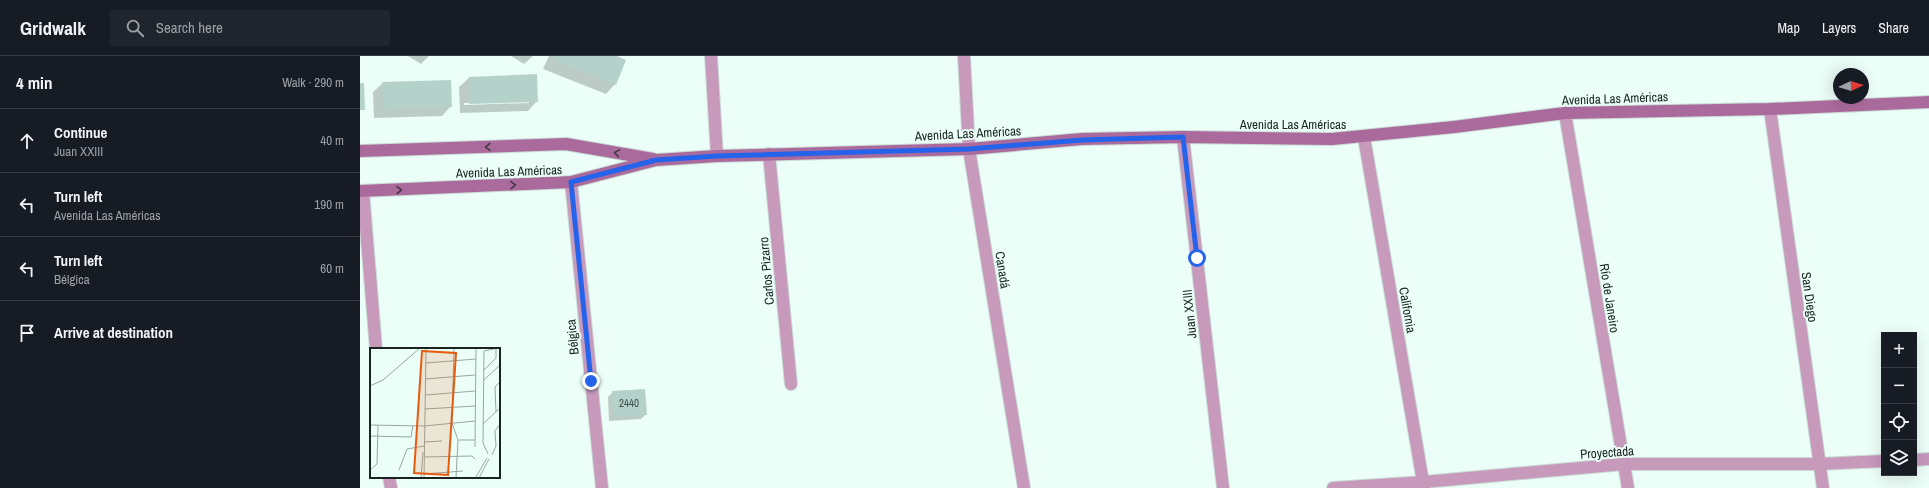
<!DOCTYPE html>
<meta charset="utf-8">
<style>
:root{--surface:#171b24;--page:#20242c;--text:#f1f3f6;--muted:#9ea1a6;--line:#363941}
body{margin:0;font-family:"Archivo Narrow",sans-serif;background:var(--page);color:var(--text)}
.controls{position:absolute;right:12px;bottom:12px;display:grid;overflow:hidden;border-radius:0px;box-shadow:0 4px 16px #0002}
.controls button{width:36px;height:36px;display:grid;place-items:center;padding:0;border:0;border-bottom:1px solid var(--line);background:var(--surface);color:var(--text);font:20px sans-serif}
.compass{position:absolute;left:1473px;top:12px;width:36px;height:36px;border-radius:50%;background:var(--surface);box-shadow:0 4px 16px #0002;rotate:86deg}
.stop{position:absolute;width:12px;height:12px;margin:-9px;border:3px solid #2563eb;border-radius:50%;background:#fff}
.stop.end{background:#2563eb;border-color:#fff;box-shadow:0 1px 4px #0008}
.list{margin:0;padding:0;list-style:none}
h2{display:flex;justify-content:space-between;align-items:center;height:52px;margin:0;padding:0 16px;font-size:17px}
h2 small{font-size:13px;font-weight:400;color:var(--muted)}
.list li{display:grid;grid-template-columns:26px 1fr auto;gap:12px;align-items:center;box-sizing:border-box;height:64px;padding:0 16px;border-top:1px solid var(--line)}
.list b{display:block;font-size:15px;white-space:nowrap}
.list p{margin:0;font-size:13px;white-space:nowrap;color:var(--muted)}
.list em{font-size:13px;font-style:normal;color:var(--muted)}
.icon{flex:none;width:22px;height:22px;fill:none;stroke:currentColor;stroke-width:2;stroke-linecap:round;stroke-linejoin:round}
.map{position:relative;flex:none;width:1569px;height:432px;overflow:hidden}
header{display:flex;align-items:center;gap:24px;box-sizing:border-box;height:56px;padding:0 20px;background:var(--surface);border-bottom:1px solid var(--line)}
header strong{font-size:19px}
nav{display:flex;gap:22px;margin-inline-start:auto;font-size:14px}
.search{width:280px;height:36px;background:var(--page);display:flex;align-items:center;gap:10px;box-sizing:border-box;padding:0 14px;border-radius:0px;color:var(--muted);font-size:15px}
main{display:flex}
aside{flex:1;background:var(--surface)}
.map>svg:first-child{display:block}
.shadow{fill:#0003;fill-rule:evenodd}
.building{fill:#b4d2c9}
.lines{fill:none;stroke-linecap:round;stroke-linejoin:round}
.street-casing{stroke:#cadbd6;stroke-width:14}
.secondary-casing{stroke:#cadbd6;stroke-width:14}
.street{stroke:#c799bb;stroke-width:12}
.secondary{stroke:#ab6a9c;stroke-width:12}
.oneway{stroke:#453946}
.route{stroke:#2563eb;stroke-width:5}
.labels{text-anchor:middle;stroke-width:4;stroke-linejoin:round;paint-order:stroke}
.number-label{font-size:11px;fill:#40504b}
.street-label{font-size:13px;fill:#192421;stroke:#ecfef8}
.inset-road{fill:none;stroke:#98a7a2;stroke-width:1}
.view{fill:#e8590c;fill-opacity:0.15;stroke:#e8590c;stroke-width:2}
.inset-edge{fill:none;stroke:#192421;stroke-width:2}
</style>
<header>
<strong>Gridwalk</strong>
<div class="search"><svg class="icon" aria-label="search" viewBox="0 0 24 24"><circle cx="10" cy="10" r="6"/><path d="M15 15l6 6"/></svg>Search here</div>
<nav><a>Map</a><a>Layers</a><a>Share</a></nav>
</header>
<main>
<aside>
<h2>4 min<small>Walk · 290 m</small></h2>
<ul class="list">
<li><svg class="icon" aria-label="ahead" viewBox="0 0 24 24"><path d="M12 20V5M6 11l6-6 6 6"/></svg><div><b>Continue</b><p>Juan XXIII</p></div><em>40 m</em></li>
<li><svg class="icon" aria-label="left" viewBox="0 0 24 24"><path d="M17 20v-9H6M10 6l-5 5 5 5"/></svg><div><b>Turn left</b><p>Avenida Las Américas</p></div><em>190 m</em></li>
<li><svg class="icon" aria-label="left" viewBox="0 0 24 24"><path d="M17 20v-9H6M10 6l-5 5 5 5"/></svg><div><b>Turn left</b><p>Bélgica</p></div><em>60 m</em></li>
<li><svg class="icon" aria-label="arrive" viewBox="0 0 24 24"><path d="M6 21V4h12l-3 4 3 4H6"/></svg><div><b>Arrive at destination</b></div></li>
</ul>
</aside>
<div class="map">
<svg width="1569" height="432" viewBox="0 0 1569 432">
<rect width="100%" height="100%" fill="#ecfef8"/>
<g class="shadow">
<path d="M48,0H69L61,8Z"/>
<path d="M151,0H173L164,8Z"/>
<path d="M189,0H254L255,28L246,38L183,13Z"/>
<path d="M176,19L177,45L168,55L100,57L99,31L109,22ZM169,45V47L104,49V47Z"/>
<path d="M23,27L91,50L82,60L14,62L13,36Z"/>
<path d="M253,336L286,358L281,363L249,365L248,341Z"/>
</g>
<g class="building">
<path d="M194,0H257L266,4L256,29L192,3Z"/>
<path d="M177,18L178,46L109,48V21Z"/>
<path d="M91,24L92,51L24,53L22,26Z"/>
<path d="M0,27H4L5,54H0Z"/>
<path d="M285,333L287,359L254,361L252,335Z"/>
</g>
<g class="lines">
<defs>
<g id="street">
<path d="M351,0L357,100"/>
<path d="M604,0L609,93L664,432"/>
<path d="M1410,53L1463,432"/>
<path d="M1205,57L1268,432"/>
<path d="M823,81L863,432"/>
<path d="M1004,81L1064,432"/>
<path d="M409,98L431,328"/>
<path d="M211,126L242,432"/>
<path d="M3,135L16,293"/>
<path d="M1554,404L1569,403"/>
<path d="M29,421L31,432"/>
<path d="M973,432L1064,426L1264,408H1459L1524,405"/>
</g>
<g id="secondary">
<path d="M0,95L206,88L293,103"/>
<path d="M0,135L211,126L296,104L357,100L609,93L722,83L823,81L972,83L1094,71L1205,57L1410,53L1569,46"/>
</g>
</defs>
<use href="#street" class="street-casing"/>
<use href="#secondary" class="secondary-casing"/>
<use href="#street" class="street"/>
<use href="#secondary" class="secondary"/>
</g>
<defs><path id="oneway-chevron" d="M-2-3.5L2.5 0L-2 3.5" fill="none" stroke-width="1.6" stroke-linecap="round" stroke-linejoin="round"/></defs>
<g class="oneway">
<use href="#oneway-chevron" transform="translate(128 91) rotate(178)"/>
<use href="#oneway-chevron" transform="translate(257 97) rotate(-170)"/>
<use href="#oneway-chevron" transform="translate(153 129) rotate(-2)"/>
<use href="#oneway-chevron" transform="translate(39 134) rotate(-2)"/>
</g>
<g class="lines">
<path class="route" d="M231,325L211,126L296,104L357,100L609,93L722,84L823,81L837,202"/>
</g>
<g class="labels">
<g class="number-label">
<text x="269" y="351">2440</text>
</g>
<g class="street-label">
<text transform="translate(1255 42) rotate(-2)" y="5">Avenida Las Américas</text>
<text x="933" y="73">Avenida Las Américas</text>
<text transform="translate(608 77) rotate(-3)" y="5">Avenida Las Américas</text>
<text transform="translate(149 115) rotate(-2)" y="5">Avenida Las Américas</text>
<text transform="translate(643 214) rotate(81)" y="5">Canadá</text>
<text transform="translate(406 215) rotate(-95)" y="5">Carlos Pizarro</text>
<text transform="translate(1450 241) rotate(82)" y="5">San Diego</text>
<text transform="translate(1250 242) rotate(81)" y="5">Río de Janeiro</text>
<text transform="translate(1048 254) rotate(80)" y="5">California</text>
<text transform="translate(829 258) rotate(-96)" y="5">Juan XXIII</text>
<text transform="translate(212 281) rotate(-96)" y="5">Bélgica</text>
<text transform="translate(1247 396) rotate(-4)" y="5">Proyectada</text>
</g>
</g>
<g transform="translate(10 292)">
<rect width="130" height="130" fill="#ecfef8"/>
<path class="inset-road" d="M84,0L82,75L88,92L86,130M56,15L106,11M114,22L126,10V1M55,31L105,27M114,32L130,17M0,38L13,32L50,0M56,47L105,43M55,61L105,58M126,64L125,39L130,34M113,76L130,60M0,77L54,78L105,73M0,88L41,89L43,78M89,92H105M54,94L72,93M105,99L106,0M118,106L113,95L114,3L128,0M122,107L126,98L125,83L130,76M55,109L102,108L105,111M0,122L7,116L8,77M29,122L37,101L54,98M54,126L93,123M106,129L117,110M51,130L53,104M54,130L56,0M109,130L119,111"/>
<path class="view" d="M52,3L86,5L78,127L44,125Z"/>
<rect width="130" height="130" class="inset-edge"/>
</g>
</svg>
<div class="controls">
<button>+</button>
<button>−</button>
<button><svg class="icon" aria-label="locate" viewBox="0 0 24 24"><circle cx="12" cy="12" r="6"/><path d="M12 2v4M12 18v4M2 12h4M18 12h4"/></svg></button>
<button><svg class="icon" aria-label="layers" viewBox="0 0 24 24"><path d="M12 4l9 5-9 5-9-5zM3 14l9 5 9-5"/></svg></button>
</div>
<svg class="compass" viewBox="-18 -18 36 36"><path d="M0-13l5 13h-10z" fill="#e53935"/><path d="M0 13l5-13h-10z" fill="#9ea1a6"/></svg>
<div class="stop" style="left:837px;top:202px"></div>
<div class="stop end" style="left:231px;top:325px"></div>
</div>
</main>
